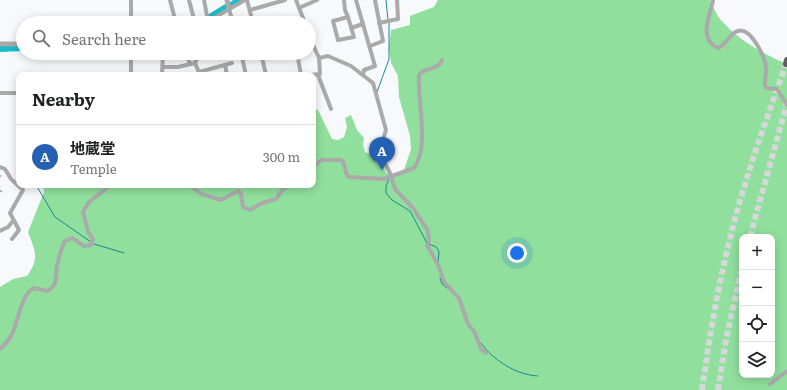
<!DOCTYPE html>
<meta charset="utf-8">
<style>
:root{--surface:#fff;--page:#f6f6f6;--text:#202124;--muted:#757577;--line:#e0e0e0;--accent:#2461b3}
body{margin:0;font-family:Literata,"Noto Sans JP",serif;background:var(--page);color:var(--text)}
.controls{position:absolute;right:12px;bottom:12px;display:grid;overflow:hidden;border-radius:8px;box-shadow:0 2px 10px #0003}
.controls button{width:36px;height:36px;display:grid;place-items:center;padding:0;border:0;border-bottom:1px solid var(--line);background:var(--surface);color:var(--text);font:20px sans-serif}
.you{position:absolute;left:517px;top:253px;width:14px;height:14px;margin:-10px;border:3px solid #fff;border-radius:50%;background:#1a73e8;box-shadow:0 0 0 6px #1a73e833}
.badge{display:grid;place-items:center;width:26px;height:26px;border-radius:50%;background:var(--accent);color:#fff;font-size:13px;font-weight:700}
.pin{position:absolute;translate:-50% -33px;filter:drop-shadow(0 1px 2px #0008)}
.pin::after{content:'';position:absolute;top:21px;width:14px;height:12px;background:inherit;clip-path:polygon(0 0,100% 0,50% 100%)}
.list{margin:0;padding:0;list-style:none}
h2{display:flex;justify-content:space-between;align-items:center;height:52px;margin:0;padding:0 16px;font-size:17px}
h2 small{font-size:13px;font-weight:400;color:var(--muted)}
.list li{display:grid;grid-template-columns:26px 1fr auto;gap:12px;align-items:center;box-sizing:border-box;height:64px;padding:0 16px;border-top:1px solid var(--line)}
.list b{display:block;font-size:15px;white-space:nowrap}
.list p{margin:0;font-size:13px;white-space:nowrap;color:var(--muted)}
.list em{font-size:13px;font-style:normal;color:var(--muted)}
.icon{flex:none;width:22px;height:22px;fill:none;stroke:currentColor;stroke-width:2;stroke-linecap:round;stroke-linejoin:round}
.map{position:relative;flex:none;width:787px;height:390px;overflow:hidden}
.search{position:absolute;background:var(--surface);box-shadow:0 2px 10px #0003;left:16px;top:16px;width:300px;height:44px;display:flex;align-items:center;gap:10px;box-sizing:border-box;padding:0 14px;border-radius:22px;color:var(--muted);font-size:15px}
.panel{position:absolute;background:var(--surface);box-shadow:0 2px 10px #0003;left:16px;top:72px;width:300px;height:116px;border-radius:8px}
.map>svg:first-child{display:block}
.forest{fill:#90df9c;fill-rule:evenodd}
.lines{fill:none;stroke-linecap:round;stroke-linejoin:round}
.stream{stroke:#168a92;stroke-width:1}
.river{stroke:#18bdc8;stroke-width:6}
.trunk-tunnel{stroke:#d5d7d9;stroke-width:6;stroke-dasharray:6 3;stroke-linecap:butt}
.minor{stroke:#abaaaa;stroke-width:4}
.tertiary{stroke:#abaaaa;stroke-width:5}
.trunk{stroke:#605e5e;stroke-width:6}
</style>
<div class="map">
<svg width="787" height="390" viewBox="0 0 787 390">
<rect width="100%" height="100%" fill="#f7f9fc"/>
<path class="forest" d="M438,0H710C713,6 716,14 720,19C738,40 763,54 787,64V390H0V287L13,279L27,276C40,258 35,251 28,232L44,192L43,185H313V108L318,110L332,139L338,140L344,137L347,127L345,118L351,115L357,130L364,138L363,144L365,152L369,154L378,153L386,173L394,174L404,170L411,149L410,136L399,97L398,76L391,63L389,48L391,30L410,25V16L434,7ZM742,237H772V375H742Z"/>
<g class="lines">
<g class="stream">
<path d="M386,0L388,20"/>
<path d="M377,92L389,59V23"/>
<path d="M382,161L388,172"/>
<path d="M0,176H1"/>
<path d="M389,179L386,186V193L392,200L410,211L427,243"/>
<path d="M36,185L55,217L91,242"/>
<path d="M0,190L2,192"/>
<path d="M94,244L124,253"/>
<path d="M429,244L436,247L439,251L438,263"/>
<path d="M440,278L442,284L450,290"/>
<path d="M481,343C493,360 516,375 538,376"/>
</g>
<g class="river">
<path d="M231,5L239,0"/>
<path d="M200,23L226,7"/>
<path d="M0,49L23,48"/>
</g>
<g class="trunk-tunnel">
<path d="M750,237L787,103"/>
<path d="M702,390C711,324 723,258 742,194C755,150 771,107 786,64"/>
<path d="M718,390L726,340L742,268"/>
</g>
<g class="minor">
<path d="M131,0V23"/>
<path d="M170,0L176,23"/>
<path d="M189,0L195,23"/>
<path d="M204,0L208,21"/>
<path d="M247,0L253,23"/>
<path d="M296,0L305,23"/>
<path d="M344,0L345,10L348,17"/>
<path d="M356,0L375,66L364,70L363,75"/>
<path d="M713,0C711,14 697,39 718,48L720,47C727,43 730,33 738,31C751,27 765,57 766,68C767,74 764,80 765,86L766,88L777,89L787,105"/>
<path d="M299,8L317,0"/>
<path d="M229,9L233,23"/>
<path d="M250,10L285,0"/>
<path d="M348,17L354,37L338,40L333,21Z"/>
<path d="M205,23L245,0"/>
<path d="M254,23L273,18L274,23"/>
<path d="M379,23L398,19L397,0"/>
<path d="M351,28L363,24"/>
<path d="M309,36L319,58L320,74L310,75"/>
<path d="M370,46L383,41L375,0"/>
<path d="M131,53V75"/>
<path d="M186,53L190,64"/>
<path d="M241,53L246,75"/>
<path d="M261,53L266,75"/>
<path d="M297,53L301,75"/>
<path d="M319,58L328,56L351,66L373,83L386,130L381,146L385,163L390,173L395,189L413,208L428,231L429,242"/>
<path d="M195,63L200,53"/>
<path d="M225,65L227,75"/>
<path d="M163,67H178L195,63L200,75"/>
<path d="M199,72L232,63"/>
<path d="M162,75L163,53"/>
<path d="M318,75L331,109"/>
<path d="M0,93H19"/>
<path d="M313,166L322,160H341C347,164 343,172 349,177L384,179L414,168C430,146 417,101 419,75C424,67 438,71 442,60"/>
<path d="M0,167L5,169L11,179L23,190L10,213L19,230L12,239"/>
<path d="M190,185L201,194L221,200L238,191L241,194L243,207L250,210L262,203L276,199L283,189L292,185"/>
<path d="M299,185H300"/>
<path d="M0,231L8,227L13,221"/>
<path d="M427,245L438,265L444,282L459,298L468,324L475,333L481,349L486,353"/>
<path d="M0,349C5,345 9,340 12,334C18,322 21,294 34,288L47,291C59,285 55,276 57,266C59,257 61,248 65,241L72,238L84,246L91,245L93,239L88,232L83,212L89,202L111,185"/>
<path d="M770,384L787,371"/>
</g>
<g class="tertiary">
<path d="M227,0L229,9"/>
<path d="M0,44H23"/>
</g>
<path class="trunk" d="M786,64L787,60"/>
</g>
</svg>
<div class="controls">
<button>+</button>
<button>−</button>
<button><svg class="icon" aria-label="locate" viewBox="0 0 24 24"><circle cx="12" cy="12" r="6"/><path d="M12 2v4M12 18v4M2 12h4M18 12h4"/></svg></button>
<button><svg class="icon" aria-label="layers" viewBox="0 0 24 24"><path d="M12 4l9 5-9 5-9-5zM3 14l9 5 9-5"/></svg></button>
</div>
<div class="you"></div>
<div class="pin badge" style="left:382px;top:170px">A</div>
<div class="search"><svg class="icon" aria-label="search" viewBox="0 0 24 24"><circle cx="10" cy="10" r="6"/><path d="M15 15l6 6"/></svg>Search here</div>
<section class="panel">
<h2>Nearby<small></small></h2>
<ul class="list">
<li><span class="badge">A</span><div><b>地蔵堂</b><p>Temple</p></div><em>300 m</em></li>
</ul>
</section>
</div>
